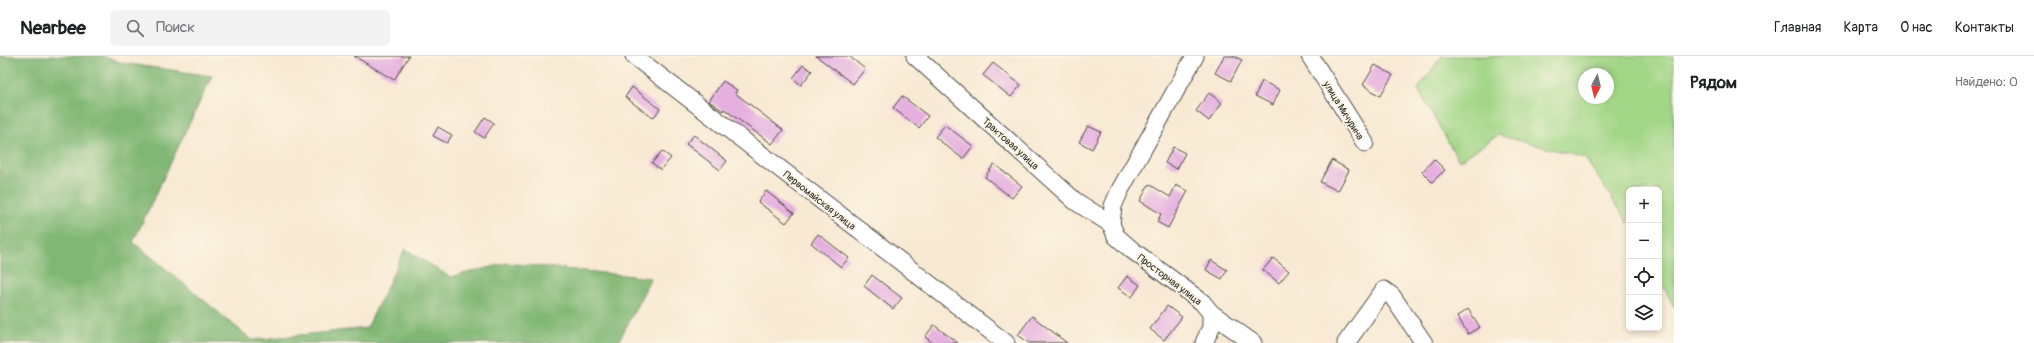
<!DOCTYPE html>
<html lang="ru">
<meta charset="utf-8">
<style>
:root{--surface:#fff;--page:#f2f2f2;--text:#202124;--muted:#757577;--line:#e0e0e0}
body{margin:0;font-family:Pangolin,sans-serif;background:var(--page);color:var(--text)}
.controls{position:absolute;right:12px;bottom:12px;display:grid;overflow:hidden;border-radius:6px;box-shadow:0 2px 6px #0003}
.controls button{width:36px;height:36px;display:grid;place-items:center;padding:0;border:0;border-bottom:1px solid var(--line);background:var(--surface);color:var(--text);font:20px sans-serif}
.compass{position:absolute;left:1578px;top:12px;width:36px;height:36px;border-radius:50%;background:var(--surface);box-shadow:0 2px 6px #0003;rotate:187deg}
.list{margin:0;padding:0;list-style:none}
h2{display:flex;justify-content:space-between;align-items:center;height:52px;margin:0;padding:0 16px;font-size:17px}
h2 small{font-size:13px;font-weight:400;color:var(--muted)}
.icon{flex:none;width:22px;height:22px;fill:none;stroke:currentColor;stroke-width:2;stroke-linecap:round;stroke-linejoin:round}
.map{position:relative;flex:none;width:1674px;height:287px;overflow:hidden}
header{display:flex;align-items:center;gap:24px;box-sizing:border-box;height:56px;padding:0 20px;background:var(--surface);border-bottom:1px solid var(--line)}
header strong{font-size:19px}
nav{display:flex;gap:22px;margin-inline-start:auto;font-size:14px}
.search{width:280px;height:36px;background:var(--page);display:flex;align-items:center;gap:10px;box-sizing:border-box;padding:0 14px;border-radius:6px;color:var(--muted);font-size:15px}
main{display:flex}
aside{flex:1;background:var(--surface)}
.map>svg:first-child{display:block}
.green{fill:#a2d687;stroke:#668059;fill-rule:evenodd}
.forest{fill:#81b774;stroke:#567150}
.building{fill:#e5afe0}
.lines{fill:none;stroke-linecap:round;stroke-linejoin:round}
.minor-casing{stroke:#4a4844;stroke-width:19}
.minor{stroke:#fff;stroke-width:17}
.labels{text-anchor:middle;stroke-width:3.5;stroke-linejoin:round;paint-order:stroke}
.street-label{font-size:10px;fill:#2b2b2b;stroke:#fcf5e5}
</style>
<header>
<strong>Nearbee</strong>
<div class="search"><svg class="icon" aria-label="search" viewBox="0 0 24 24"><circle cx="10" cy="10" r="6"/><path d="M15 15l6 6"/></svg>Поиск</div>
<nav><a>Главная</a><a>Карта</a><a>О нас</a><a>Контакты</a></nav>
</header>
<main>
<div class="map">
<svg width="1674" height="287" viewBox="0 0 1674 287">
<rect width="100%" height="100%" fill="#fcf5e5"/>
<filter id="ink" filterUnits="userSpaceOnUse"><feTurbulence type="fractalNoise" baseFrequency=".025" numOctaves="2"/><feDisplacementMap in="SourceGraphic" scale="8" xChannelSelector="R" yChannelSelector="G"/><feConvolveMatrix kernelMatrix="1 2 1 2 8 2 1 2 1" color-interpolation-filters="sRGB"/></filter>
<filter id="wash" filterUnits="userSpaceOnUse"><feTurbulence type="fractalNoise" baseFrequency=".012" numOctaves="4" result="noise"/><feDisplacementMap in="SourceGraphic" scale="16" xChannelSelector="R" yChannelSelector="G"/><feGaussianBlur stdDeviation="0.9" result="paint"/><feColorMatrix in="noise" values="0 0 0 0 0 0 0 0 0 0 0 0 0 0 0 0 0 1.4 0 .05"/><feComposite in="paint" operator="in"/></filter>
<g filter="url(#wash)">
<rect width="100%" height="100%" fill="#f8e9d3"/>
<path class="green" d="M1442,0H1674V251L1659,222V134H1629V168L1585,102L1498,79L1459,105L1418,33ZM1584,18H1608V42H1584Z"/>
<path class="forest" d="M0,0H102L123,7L212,20L133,186L252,284L367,272L405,193L450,221L507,207L651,222L618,287H0Z"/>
<g id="blocks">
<g class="building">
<path d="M354,0H409L394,24Z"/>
<path d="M816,0H849L865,13L853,28Z"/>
<path d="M1224,0H1233L1242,4L1231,25L1215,17Z"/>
<path d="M993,7L1021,29L1011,41L983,19Z"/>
<path d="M803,9L812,15L801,29L793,22Z"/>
<path d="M1375,9L1393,19L1380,40L1363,29Z"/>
<path d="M723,25L737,34L735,37L783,74L772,88L724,53L723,55L709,45Z"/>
<path d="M1262,25L1280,34L1273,49L1255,40Z"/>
<path d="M632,31L660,53L653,62L625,41Z"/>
<path d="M1209,37L1222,47L1209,65L1196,55Z"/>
<path d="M902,40L928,60L919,72L893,52Z"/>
<path d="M485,61L494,67L484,82L475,76Z"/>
<path d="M945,69L973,90L963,103L935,81Z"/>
<path d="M1088,70L1101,76L1092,93L1079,86Z"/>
<path d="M438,71L452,79L447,87L433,80Z"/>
<path d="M694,79L727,105L720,114L686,88Z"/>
<path d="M1173,91L1185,97L1177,113L1165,107Z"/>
<path d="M662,95L671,102L661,114L652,107Z"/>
<path d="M1434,103L1445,114L1432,126L1422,116Z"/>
<path d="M1332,104L1349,114L1338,135L1320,126Z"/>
<path d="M994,108L1022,130L1012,142L985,121Z"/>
<path d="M1149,128L1170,141L1176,129L1188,135L1168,172L1157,166L1161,158L1140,145Z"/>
<path d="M766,135L794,157L786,167L758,146Z"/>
<path d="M818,178L849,202L841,211L811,187Z"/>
<path d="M1273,202L1289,215L1279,227L1263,214Z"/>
<path d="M1211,204L1227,214L1222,223L1206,214Z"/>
<path d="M872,219L902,242L893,253L864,230Z"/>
<path d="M1127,220L1140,229L1132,241L1118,232Z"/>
<path d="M1167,250L1182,261L1164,284L1150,273Z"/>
<path d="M1468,253L1480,271L1468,278L1457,260Z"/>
<path d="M1032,260L1067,287H1029L1018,279Z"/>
<path d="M934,269L958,287H933L925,281Z"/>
</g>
</g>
</g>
<g filter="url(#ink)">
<use href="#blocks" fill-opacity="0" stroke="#4a4844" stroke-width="1"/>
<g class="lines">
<defs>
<g id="minor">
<path d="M634,0L1006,287"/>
<path d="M915,0L1075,145L1111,168"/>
<path d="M1310,0L1365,87"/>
<path d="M1111,168L1113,150L1120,134L1195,0"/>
<path d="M1111,168L1116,180L1132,194L1202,246L1211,257L1253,287"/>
<path d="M1204,287L1211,271V257"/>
<path d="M1346,287L1384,234L1392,240L1424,287"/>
</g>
</defs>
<use href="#minor" class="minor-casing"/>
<use href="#minor" class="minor"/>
</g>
</g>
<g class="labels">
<g class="street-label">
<text transform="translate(1344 54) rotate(58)" y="4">улица Мичурина</text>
<text transform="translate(1011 87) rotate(42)" y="4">Трактовая улица</text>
<text transform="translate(820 144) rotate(38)" y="4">Первомайская улица</text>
<text transform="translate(1170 223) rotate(37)" y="4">Просторная улица</text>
</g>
</g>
</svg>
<div class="controls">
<button>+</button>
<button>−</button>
<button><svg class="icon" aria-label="locate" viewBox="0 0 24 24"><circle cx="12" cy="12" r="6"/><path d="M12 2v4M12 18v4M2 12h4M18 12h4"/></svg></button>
<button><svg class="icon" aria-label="layers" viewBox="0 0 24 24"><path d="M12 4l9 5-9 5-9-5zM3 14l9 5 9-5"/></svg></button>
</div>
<svg class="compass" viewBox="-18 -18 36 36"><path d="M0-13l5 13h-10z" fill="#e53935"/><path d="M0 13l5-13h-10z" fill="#757577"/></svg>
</div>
<aside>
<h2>Рядом<small>Найдено: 0</small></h2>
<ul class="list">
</ul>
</aside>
</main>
